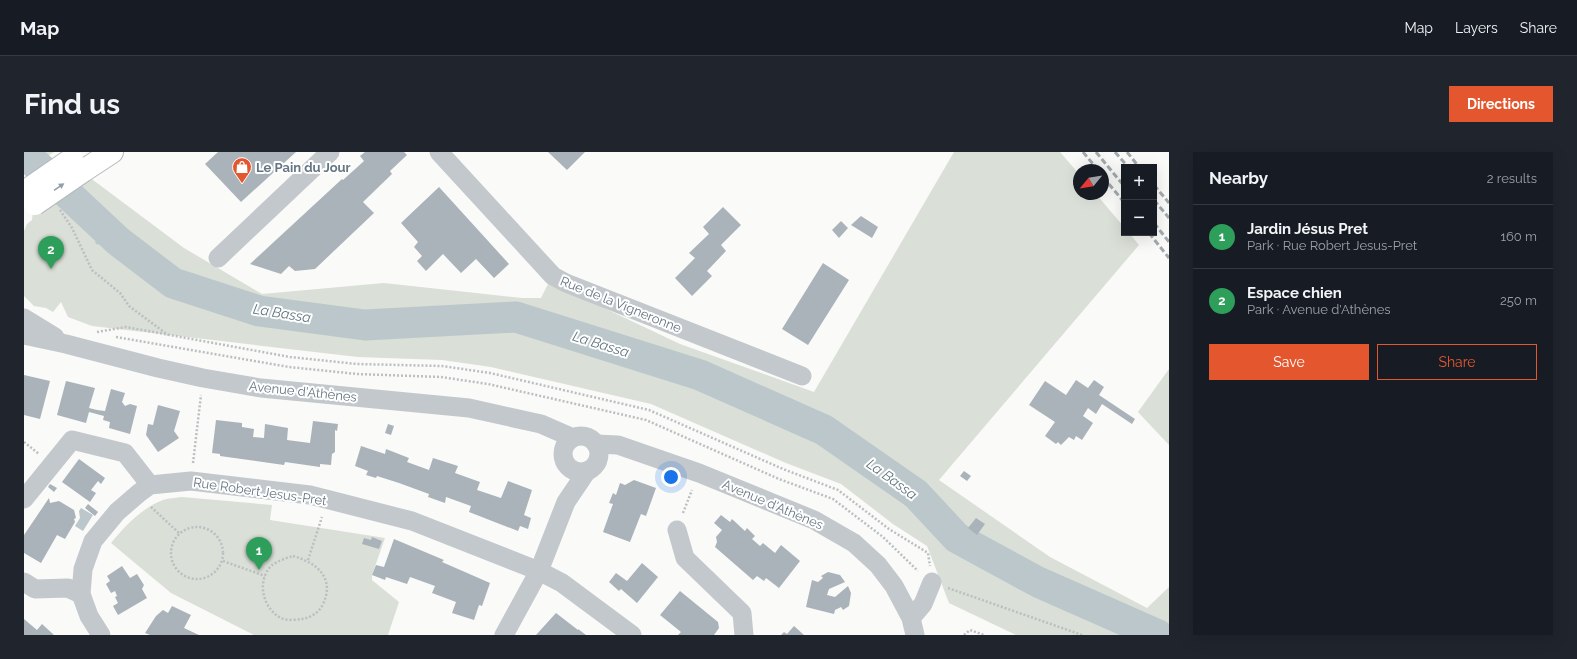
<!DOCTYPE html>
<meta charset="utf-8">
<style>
:root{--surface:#171b24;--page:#20242c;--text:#f1f3f6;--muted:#9ea1a6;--line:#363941;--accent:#e4572e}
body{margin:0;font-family:Raleway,sans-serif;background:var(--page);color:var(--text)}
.controls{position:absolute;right:12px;top:12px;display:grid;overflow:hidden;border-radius:0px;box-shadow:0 4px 16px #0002}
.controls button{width:36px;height:36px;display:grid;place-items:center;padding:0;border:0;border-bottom:1px solid var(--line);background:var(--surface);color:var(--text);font:20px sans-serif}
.compass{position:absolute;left:1049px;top:12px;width:36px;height:36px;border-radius:50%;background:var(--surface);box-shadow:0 4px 16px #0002;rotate:240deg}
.you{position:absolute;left:647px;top:325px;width:14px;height:14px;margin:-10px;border:3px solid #fff;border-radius:50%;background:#1a73e8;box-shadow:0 0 0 6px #1a73e833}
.badge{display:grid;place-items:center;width:26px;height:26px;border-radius:50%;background:var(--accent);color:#fff;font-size:13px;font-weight:700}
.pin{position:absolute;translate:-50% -33px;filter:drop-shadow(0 1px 2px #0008)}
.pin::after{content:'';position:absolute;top:21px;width:14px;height:12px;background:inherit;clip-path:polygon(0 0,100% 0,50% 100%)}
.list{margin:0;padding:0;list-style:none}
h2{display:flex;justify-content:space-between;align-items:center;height:52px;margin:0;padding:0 16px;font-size:17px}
h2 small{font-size:13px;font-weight:400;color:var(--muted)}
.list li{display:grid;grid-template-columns:26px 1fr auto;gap:12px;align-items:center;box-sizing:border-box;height:64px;padding:0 16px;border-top:1px solid var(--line)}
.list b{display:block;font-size:15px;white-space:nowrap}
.list p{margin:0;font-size:13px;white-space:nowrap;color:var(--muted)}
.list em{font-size:13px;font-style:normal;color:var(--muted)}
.actions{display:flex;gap:8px;padding:12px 16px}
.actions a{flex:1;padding:9px 0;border:1px solid var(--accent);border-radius:0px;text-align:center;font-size:14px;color:var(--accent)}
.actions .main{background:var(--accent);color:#fff}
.map{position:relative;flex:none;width:1145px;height:483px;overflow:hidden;border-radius:0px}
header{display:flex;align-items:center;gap:24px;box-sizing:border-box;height:56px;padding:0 20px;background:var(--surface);border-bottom:1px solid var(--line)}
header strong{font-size:19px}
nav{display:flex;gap:22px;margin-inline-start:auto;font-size:14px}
.intro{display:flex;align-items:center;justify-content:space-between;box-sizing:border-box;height:96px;padding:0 24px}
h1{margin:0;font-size:28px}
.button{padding:10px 18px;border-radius:0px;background:var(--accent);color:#fff;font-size:14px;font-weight:700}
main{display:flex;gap:24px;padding:0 24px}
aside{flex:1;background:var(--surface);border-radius:0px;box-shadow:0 4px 16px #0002}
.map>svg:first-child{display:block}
.green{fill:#dadfd7}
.water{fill:#bbc7cb}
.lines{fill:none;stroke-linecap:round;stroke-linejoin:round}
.stream{stroke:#bbc7cb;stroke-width:5}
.river{stroke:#bbc7cb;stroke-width:31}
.building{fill:#aab3b9}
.major-casing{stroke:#b5babe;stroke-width:24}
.path{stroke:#bbbfc2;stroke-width:2.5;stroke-dasharray:2 2;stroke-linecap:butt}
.minor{stroke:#c3c8cc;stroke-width:19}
.major{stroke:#fff;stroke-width:22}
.rail{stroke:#a2aab0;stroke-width:3;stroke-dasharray:6 3;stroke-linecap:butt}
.major-bridge-casing{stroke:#b5babe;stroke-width:24;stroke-linecap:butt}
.major-bridge{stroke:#fff;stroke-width:22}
.oneway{fill:#939fa8}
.labels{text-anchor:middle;stroke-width:4;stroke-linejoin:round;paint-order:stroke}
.poi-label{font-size:13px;font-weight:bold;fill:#657683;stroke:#fff;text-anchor:start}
.street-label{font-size:13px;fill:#657683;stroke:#fff}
.water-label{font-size:14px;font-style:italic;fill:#60757c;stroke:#fff}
</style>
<header>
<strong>Map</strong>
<nav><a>Map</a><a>Layers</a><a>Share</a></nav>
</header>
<div class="intro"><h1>Find us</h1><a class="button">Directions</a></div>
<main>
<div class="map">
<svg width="1145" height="483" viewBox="0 0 1145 483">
<rect width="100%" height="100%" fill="#fafaf8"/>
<g class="green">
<path d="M7,0H30L16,9Z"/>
<path d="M930,0H1036L1055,22V42H1072L1100,75V81H1105L1115,93L915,328L1026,405L1123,456L1145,435V483H992L925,451L903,394L869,372L817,332L762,311L627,252L467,215L418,208L334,205L68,174L44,165L37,150L29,160L22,156L10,154L0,144V79L3,72L8,68L9,59L65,25L160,96L238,142L360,131L498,146H517L525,130L656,192L790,240Z"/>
<path d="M1145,217V293L1114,260Z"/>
<path d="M158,345L248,353L246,368L361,386L348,423V428L375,450L364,483H230L147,441L87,391C100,375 119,355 139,348C145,346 152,346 158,345Z"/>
</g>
<path class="water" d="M57,356L69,363L59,379L51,374L56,366L55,359Z"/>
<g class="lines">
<path class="stream" d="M74,90L79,76"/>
<path class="river" d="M0,1L94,89L149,131L235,159L341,173L492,165L676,223L800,278L892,342L933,386L1014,430L1134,483"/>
</g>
<g class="building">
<path d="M194,0H272L217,50L181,12Z"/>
<path d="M341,0H380L383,3L366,19L368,22L339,50L350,61L291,117L271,119L265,114L257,122L226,112L318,27L319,28L340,9L336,4Z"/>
<path d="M524,0H561L543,18Z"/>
<path d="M415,35L485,112L470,126L452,107L437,121L419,102L402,119L393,109L398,104L390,95L394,90L377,71Z"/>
<path d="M699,55L717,73L697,93L702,99L683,119L688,124L668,144L651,126L671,106L665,101L685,82L679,75Z"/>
<path d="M837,64L854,75L848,86L827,73Z"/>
<path d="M817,69L824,76L815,86L808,78Z"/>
<path d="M799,111L825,128L784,193L758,177Z"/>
<path d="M0,223L26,229L16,267L0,263Z"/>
<path d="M1052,228L1064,236L1070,228L1080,235L1075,243L1111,267L1108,272L1078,252L1072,262L1064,256L1059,264L1069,271L1058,288L1052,284L1050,288L1045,285L1037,293L1034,290L1032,292L1021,284L1031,270L1005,253L1021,229L1042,243Z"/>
<path d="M42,229L71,236L65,256L73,258L81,259L87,237L101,241L98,250L101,254L106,252L113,254L106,282L85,276L86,270L79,268L80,264L65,260L62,271L33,263Z"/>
<path d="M134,253L156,259L150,279L155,286L134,300L122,283L124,272L129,273Z"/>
<path d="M192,268L218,271V275L230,277L229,285L240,286L241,272L264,276L263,288L286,291L289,269L314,272L313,279L311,278V300L308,302L307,313L296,312V315L261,310L260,313L196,304V302L188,301Z"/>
<path d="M364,272L370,274L367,283L361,281Z"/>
<path d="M337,294L361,302L362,297L385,306L383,310L405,318L409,306L434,314L431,321L456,330L453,338L477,346L484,329L508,338L500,363L507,366L504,377L496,374L494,379L445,360L447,354L422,345L421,351L404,345L405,342L375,331L353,324L352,326L342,323L344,319L331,314Z"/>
<path d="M55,307L81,326L77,332L74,329L67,338L72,341L66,350L38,330Z"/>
<path d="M940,319L947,324L943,329L936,324Z"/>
<path d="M610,328L632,336L622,364L617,362L606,390L579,380L589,352L585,351L589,341L592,343L596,331L601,333Z"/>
<path d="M26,332L33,336L30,340L24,335Z"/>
<path d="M25,346L26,351L35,349L50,358L52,366L50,367L51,370L41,387L33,383L17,411L0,401V383Z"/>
<path d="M64,352L74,360L71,364L61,356Z"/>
<path d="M697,363L706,370L708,367L721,379L723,376L731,384L728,387L736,394L739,391L751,401L757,393L776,409L755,436L742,426L740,429L733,424L729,428L691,395L693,390L692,385L698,378L690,371Z"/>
<path d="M952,366L961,372L953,383L944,376Z"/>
<path d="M348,385L358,389L355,397L338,392L340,386L347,388Z"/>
<path d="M370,387L420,408L418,410L466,431L458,454L455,453L450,468L428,461L432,450L408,441L411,434L386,425L383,432L362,425L361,428L348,423L352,413L360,415Z"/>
<path d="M618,411L634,425L613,451L597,437L595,439L585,430L592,421L603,429Z"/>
<path d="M98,414L106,426L113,422L120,433L118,437L123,446L94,463L89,454L94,451L91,445L93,444L91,439L87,441L82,432L86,429L83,424Z"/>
<path d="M804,420L816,423L821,430L805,437L803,443L811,445L824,434L827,441L825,454L819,458L817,455L811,458L810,462L782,455L788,428L794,430L799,426L797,424Z"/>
<path d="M656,439L694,470L695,476L690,483H654L657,480L636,463Z"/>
<path d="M148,454L167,463L160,476L175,483H126L121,481L132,464L139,458L144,461Z"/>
<path d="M532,461L554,478V477L562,483H512Z"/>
<path d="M0,467L13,478L18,472L30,483H0Z"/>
<path d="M770,474L780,483H757L760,480L763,482Z"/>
</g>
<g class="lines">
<defs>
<path id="major" d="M59,19L88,0"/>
</defs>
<use href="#major" class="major-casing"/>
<g class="path">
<path d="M36,58L48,76L68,118L96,141L105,154L144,183"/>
<path d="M73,180L102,175L266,205L333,212L418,214L466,221L625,258L759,317L814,338L865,377L904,401L906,414"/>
<path d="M92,185L265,215L333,222L417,225L464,232L622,268L755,327L809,347L859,385L894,419"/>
<path d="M0,290L15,302"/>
<path d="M169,311L177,243"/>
<path d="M127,355L155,381"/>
<path d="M659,361L668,338"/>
<circle cx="173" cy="401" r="26"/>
<path d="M269,404C294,411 312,427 298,454C294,461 286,466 278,467C271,468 261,469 255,465C238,454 233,429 247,414C253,409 262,406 269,404Z"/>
<path d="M284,408L298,365"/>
<path d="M199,409L241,424"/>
<path d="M924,436L1058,483"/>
<path d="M940,483L946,478L960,483"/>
</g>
<g class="minor">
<path d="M415,0L529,124L542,131L778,224"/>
<path d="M194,106L306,0"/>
<path d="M0,166L31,185"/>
<path d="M0,183L42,192L134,216L179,226L237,236L445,256L517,272L549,286"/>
<circle cx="557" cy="302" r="18"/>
<path d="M572,292L594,293L675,321L790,368L830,391L854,413L870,434L887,466L891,483"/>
<path d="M0,347L48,288L101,301L126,333"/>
<path d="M653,378L661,406L718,461L720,483"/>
<path d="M0,430L11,437L44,436L57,442"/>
<path d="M887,466L899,452L908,430"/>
<path d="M77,483L65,464L57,442L59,417L69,389L93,360L115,341L126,333L167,329L286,343L388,369L515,419L538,431L608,483"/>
<path d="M480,483L515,419L542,350L563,319"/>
</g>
<use href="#major" class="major"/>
<g class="rail">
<path d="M1059,0L1074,18"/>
<path d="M1072,0L1100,34"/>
<path d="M1091,0L1104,15"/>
<path d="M1103,0L1115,15"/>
<path d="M1079,25L1100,50"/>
<path d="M1130,33L1145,51"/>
<path d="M1130,48L1145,66"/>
<path d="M1130,71L1145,90"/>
<path d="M1125,81L1145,106"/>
</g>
<defs>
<g id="major-bridge">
<path d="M0,40L48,7"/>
<path d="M11,52L59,19"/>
</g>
</defs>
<use href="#major-bridge" class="major-bridge-casing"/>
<use href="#major-bridge" class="major-bridge"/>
</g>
<defs><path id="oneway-solid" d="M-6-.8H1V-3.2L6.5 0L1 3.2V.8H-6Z"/></defs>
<use class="oneway" href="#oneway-solid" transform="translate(35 35) rotate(-34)"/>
<defs>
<symbol id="shop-pin" viewBox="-11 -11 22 30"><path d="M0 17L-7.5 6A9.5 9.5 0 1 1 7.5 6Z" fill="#e4572e" stroke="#fff"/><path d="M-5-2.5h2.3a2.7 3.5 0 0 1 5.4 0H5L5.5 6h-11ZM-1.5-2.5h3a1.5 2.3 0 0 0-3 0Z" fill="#fff"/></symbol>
</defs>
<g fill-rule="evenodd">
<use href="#shop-pin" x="207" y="4" width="22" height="30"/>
</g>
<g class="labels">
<g class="poi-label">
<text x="232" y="20">Le Pain du Jour</text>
</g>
<g class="street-label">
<text transform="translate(597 152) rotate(22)" y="5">Rue de la Vigneronne</text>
<text transform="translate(279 239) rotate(6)" y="5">Avenue d'Athènes</text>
<text transform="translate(236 339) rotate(8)" y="5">Rue Robert Jesus-Pret</text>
<text transform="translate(749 352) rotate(23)" y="5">Avenue d'Athènes</text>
</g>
<g class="water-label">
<text transform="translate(258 161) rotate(9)" y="5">La Bassa</text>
<text transform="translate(577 192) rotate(17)" y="5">La Bassa</text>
<text transform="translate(868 327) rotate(36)" y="5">La Bassa</text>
</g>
</g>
</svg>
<div class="controls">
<button>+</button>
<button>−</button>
</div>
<svg class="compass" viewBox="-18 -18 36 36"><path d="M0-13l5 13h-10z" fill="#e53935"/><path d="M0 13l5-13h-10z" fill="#9ea1a6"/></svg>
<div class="you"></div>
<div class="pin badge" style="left:235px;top:418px;background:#2e9e5b">1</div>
<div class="pin badge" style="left:27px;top:117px;background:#2e9e5b">2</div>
</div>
<aside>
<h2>Nearby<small>2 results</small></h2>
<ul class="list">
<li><span class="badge" style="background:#2e9e5b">1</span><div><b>Jardin Jésus Pret</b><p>Park · Rue Robert Jesus-Pret</p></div><em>160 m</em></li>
<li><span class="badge" style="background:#2e9e5b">2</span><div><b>Espace chien</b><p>Park · Avenue d'Athènes</p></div><em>250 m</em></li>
</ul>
<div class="actions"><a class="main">Save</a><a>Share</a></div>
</aside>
</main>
